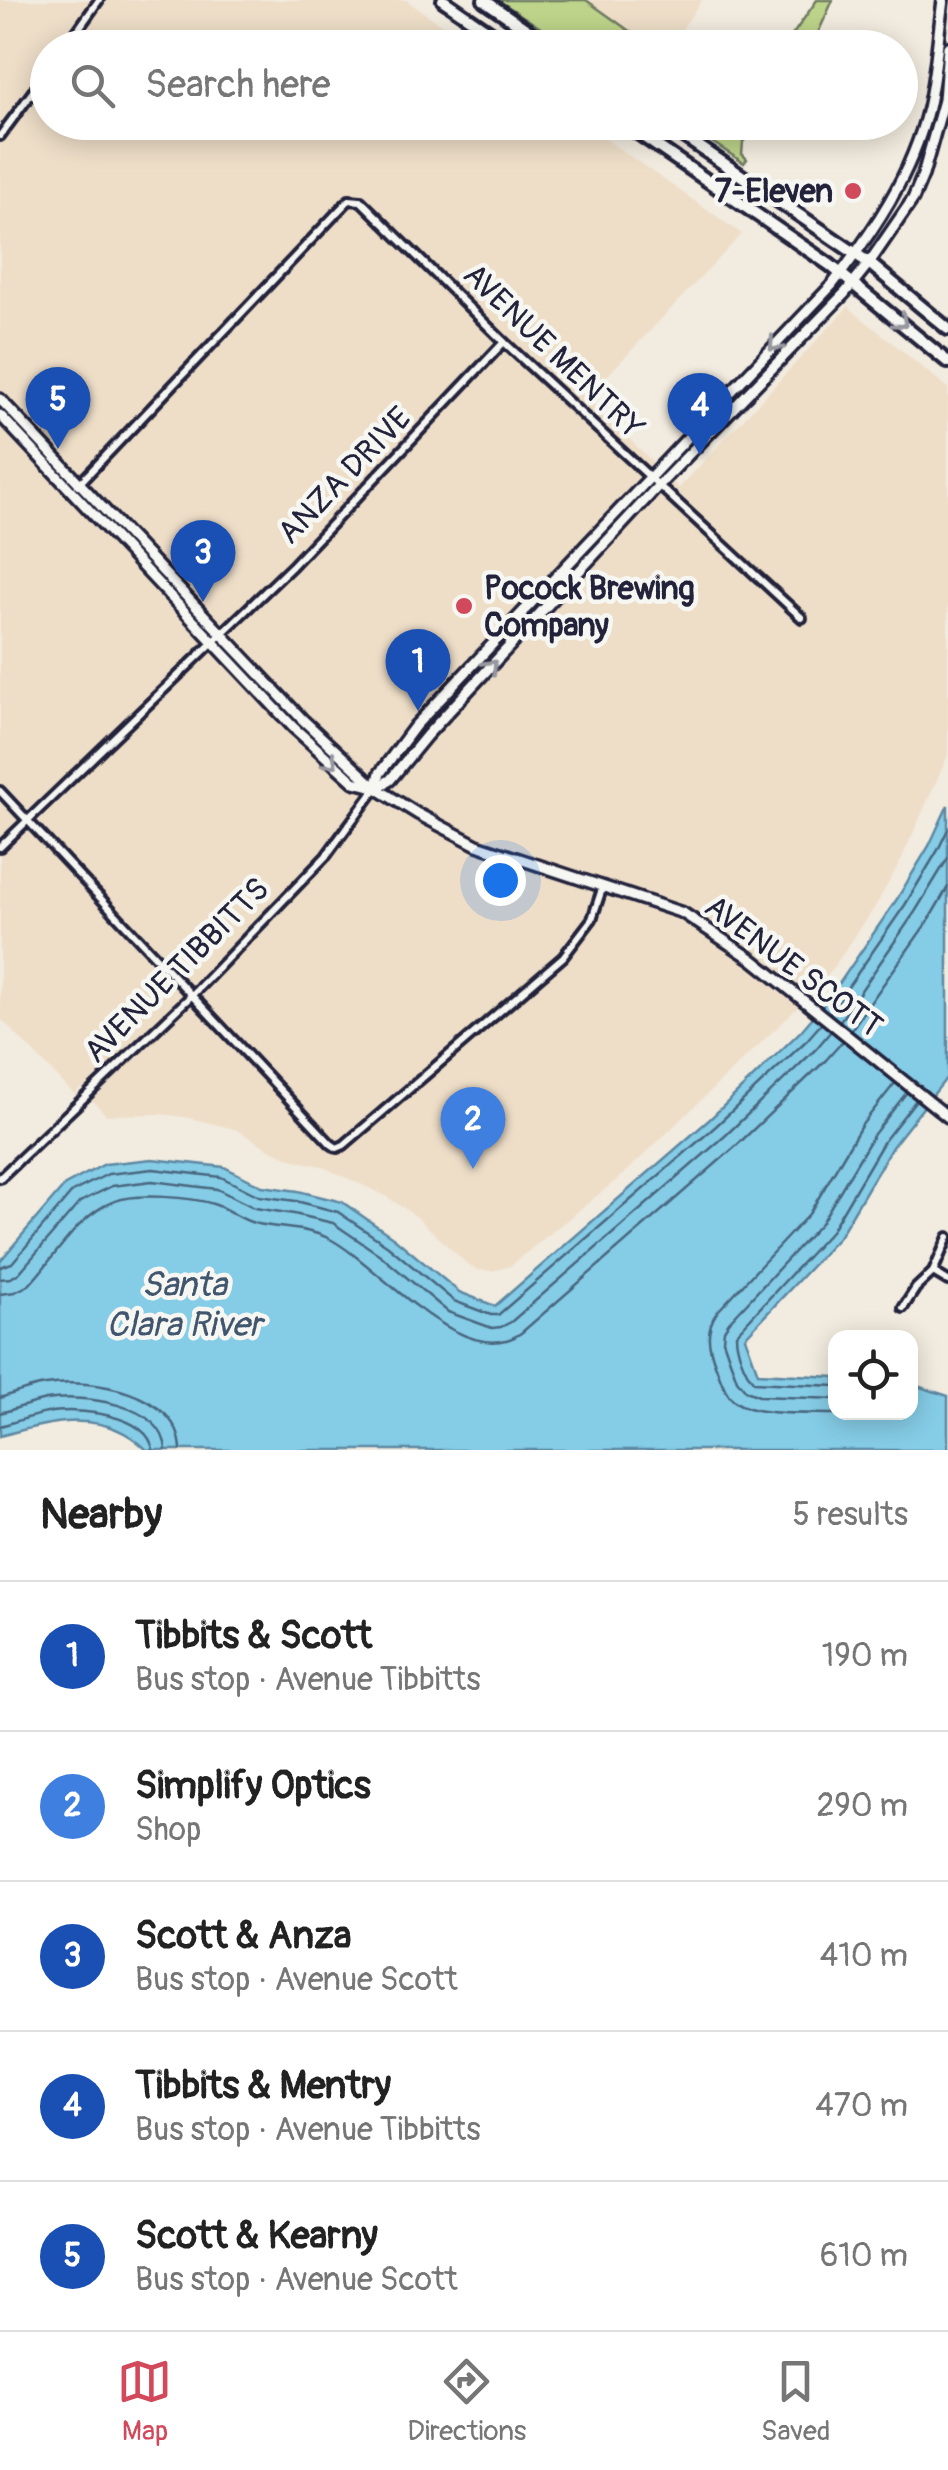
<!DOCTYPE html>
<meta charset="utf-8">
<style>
:root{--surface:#fff;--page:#f2f2f2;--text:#222;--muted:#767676;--line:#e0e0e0;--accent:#d1495b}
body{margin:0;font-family:Pangolin,sans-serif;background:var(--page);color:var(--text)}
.controls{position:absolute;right:30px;bottom:30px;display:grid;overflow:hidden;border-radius:20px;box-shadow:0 5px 25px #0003}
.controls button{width:90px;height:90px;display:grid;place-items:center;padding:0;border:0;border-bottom:2px solid var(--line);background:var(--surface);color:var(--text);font:50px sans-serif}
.you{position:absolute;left:500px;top:880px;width:35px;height:35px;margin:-25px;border:8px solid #fff;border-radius:50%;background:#1a73e8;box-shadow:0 0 0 15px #1a73e833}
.badge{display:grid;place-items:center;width:65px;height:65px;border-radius:50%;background:var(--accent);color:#fff;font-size:32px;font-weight:700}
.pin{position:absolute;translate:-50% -82px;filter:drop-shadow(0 2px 5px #0008)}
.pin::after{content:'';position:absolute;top:52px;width:35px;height:30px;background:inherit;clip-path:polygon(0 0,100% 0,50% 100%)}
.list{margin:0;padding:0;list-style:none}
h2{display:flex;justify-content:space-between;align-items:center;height:130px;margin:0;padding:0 40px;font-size:42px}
h2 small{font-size:32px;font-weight:400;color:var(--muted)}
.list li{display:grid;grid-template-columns:65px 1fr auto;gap:30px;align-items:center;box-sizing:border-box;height:150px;padding:0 40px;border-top:2px solid var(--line)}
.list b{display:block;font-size:38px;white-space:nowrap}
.list p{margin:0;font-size:32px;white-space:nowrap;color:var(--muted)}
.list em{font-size:32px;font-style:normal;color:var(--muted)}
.icon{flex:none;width:55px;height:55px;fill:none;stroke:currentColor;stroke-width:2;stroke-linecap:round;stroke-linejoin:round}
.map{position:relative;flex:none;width:948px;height:1450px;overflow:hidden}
.search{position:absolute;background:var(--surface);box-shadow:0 5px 25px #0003;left:30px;right:30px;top:30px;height:110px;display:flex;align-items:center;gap:25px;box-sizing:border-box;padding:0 35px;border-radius:55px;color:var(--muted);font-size:38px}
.sheet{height:880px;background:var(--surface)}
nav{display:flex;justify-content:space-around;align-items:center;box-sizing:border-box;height:140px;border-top:2px solid var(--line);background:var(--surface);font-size:28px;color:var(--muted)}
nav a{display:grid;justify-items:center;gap:5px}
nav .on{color:var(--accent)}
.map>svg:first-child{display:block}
.built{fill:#eedec8}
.green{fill:#bdd48a;stroke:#707b62;stroke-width:2.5}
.water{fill:#85cce6;stroke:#5d88a2;stroke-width:2.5}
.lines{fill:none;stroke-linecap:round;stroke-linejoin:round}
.shore{stroke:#4a667f;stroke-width:2.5}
.minor-casing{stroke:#22223b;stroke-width:14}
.tertiary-casing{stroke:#22223b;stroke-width:16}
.secondary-casing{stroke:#22223b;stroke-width:16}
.primary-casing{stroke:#22223b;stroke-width:18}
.minor{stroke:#f6f6f2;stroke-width:6}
.tertiary{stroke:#f6f6f2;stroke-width:9}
.secondary{stroke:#f6f6f2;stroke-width:9}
.primary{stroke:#f6f6f2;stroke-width:10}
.oneway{stroke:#9797a0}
.poi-dot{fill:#d1495b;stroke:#f6f6f2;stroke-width:4}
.labels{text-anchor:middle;stroke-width:9;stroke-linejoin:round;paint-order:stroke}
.poi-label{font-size:32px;font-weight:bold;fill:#22223b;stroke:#f6f6f2;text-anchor:end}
.street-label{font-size:32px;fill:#22223b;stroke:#f6f6f2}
.water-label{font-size:35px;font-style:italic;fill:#40556e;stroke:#f6f6f2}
</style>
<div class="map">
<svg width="948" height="1450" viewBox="0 0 948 1450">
<rect width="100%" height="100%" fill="#f2ebdf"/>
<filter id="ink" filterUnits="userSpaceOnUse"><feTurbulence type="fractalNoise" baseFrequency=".01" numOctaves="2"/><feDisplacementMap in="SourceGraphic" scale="20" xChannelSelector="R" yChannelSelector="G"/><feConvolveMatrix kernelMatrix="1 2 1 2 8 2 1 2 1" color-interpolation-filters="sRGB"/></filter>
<g filter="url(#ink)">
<g class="built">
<path d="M0,0H406L474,47L48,48V122L582,123L742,234L587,397L679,488L848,307L948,388V755L901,860L875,907L829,974L793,1012L625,1173L510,1266L493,1271L478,1270L468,1265L417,1217L384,1195L321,1166L295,1160L273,1151L235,1129L185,1117L160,1114L106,1115L81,1088L74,1094L0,1018Z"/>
<path d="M586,0H702L669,48L652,47Z"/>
</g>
<g class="green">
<path d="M498,0H586L652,47H570Z"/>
<path d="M817,0H833L813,44L807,41L802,47H784Z"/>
<path d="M683,123H758L743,142L742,154L747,159L744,163Z"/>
</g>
<path class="water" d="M948,805V1076L892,1147L839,1237L745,1337L758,1373L835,1377L836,1412H910L911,1384L948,1396V1450H147C104,1407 52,1422 0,1436V1261L65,1185L105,1164L152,1159L224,1167L262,1186L298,1191L342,1202L394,1238L459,1292L495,1306L710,1119L800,1032L830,997L897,899L929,846Z"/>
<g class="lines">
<g class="shore">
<path d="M830,1013L905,905L938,850L948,829"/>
<path d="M840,1021L915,912L948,858"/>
<path d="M851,1030L928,921L948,887"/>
<path d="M0,1267L12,1263L72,1192L108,1174L153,1169L221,1177L259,1196L296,1201L338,1212L388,1246L454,1301L491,1315H498L716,1126L807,1040L821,1024"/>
<path d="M0,1279L11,1278L19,1273L80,1202L112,1186L152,1181L217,1189L255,1208L294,1214L333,1223L380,1255L448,1312L492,1328L501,1327L511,1322L725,1136L816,1049L831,1031"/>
<path d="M0,1294L15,1292L29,1285C56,1257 77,1215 115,1201C136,1193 191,1197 213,1204C227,1208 239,1219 254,1223C278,1229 306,1227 328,1238C377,1262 464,1374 521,1333L735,1147L826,1060L843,1041"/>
<path d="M836,1386L754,1382C744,1371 736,1348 736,1334L831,1231L884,1141L916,1100"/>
<path d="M0,1398C15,1393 31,1387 46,1385C91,1378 179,1392 181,1450"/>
<path d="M836,1399L759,1396L746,1391L737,1380L723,1340L724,1330L729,1322L821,1223L874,1134L907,1092"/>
<path d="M844,1412L833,1414C807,1413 751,1417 732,1399C723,1390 720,1376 715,1364C708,1345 705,1330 717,1312L809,1214L861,1126L895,1083"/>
<path d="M0,1413C15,1409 31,1403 46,1400C82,1394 163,1403 166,1450"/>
<path d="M0,1426C16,1422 31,1416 47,1413C76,1407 148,1414 153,1450"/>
</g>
<defs>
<g id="minor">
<path d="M65,48L99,0"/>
<path d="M0,136L48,71"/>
<path d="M78,485L349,200L361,201L504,342L802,618"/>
<path d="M0,791L331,1144L337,1148L344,1145L563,957L592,919L603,886"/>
<path d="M0,847L292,566L504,342"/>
<path d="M0,1178L191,996L326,856L376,788"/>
<path d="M933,1272L948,1281"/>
<path d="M903,1308L916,1288L933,1272L948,1237"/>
</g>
<g id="tertiary">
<path d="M376,788L380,773L415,726L832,285C873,232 912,175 928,108C936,73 938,36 943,0"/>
<path d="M376,788L390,780L427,735L659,485L845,293L869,263L913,199L923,175L944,100L948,47"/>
</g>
<g id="secondary">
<path d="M0,399L302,719L376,788L418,814L477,845L683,913L752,959L948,1117"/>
<path d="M0,415L293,727L354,782L374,787"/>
</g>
<g id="primary">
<path d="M443,0L513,48"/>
<path d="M484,0L553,48"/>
<path d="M622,122L830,265L948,362"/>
<path d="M663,122L869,263L948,329"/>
</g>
</defs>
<use href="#minor" class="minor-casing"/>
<use href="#tertiary" class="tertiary-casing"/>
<use href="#secondary" class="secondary-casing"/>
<use href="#primary" class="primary-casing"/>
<use href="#minor" class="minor"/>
<use href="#tertiary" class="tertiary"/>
<use href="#secondary" class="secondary"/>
<use href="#primary" class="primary"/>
</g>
<defs><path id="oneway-chevron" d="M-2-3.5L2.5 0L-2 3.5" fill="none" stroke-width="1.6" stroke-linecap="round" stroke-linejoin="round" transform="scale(2.5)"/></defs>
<g class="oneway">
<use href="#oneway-chevron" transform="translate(901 322) rotate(40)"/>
<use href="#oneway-chevron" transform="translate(775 345) rotate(133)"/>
<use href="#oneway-chevron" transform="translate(491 666) rotate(-47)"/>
<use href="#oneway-chevron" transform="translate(331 762) rotate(41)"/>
</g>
</g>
<g class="poi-dot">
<circle cx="853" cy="191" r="10"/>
<circle cx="464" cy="606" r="10"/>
</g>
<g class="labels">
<g class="poi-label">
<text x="833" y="202">7-Eleven</text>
<text x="484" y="599" text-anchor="start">Pocock Brewing<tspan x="484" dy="37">Company</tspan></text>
</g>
<g class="street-label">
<text transform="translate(554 351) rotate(44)" y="11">AVENUE MENTRY</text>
<text transform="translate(344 475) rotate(-46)" y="11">ANZA DRIVE</text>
<text transform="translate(794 966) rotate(37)" y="11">AVENUE SCOTT</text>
<text transform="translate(176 970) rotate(-45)" y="11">AVENUE TIBBITTS</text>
</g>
<g class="water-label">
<text x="184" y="1296">Santa<tspan x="184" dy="40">Clara River</tspan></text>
</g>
</g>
</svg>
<div class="controls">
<button><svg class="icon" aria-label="locate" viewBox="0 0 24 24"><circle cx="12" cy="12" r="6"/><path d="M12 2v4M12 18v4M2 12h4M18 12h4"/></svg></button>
</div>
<div class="you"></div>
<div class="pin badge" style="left:418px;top:711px;background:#1a4fb4">1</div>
<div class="pin badge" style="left:473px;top:1169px;background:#3f7fe0">2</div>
<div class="pin badge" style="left:203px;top:602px;background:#1a4fb4">3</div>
<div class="pin badge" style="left:700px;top:455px;background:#1a4fb4">4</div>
<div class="pin badge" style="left:58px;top:449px;background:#1a4fb4">5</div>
<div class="search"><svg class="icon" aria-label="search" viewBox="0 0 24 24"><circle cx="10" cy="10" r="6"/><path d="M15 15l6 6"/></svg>Search here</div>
</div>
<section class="sheet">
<h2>Nearby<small>5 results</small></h2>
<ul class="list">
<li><span class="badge" style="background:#1a4fb4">1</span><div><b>Tibbits &amp; Scott</b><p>Bus stop · Avenue Tibbitts</p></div><em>190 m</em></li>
<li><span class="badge" style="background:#3f7fe0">2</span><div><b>Simplify Optics</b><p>Shop</p></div><em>290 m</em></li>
<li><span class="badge" style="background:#1a4fb4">3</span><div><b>Scott &amp; Anza</b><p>Bus stop · Avenue Scott</p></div><em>410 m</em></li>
<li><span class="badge" style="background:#1a4fb4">4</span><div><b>Tibbits &amp; Mentry</b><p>Bus stop · Avenue Tibbitts</p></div><em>470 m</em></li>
<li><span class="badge" style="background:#1a4fb4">5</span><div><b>Scott &amp; Kearny</b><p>Bus stop · Avenue Scott</p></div><em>610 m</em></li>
</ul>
</section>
<nav>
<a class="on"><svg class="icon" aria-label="map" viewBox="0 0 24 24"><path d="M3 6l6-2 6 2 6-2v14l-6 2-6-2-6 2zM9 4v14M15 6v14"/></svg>Map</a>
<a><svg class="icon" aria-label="directions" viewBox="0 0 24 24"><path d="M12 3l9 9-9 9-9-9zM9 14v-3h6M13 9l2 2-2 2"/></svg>Directions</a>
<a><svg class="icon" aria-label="saved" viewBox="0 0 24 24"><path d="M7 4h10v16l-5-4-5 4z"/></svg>Saved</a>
</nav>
